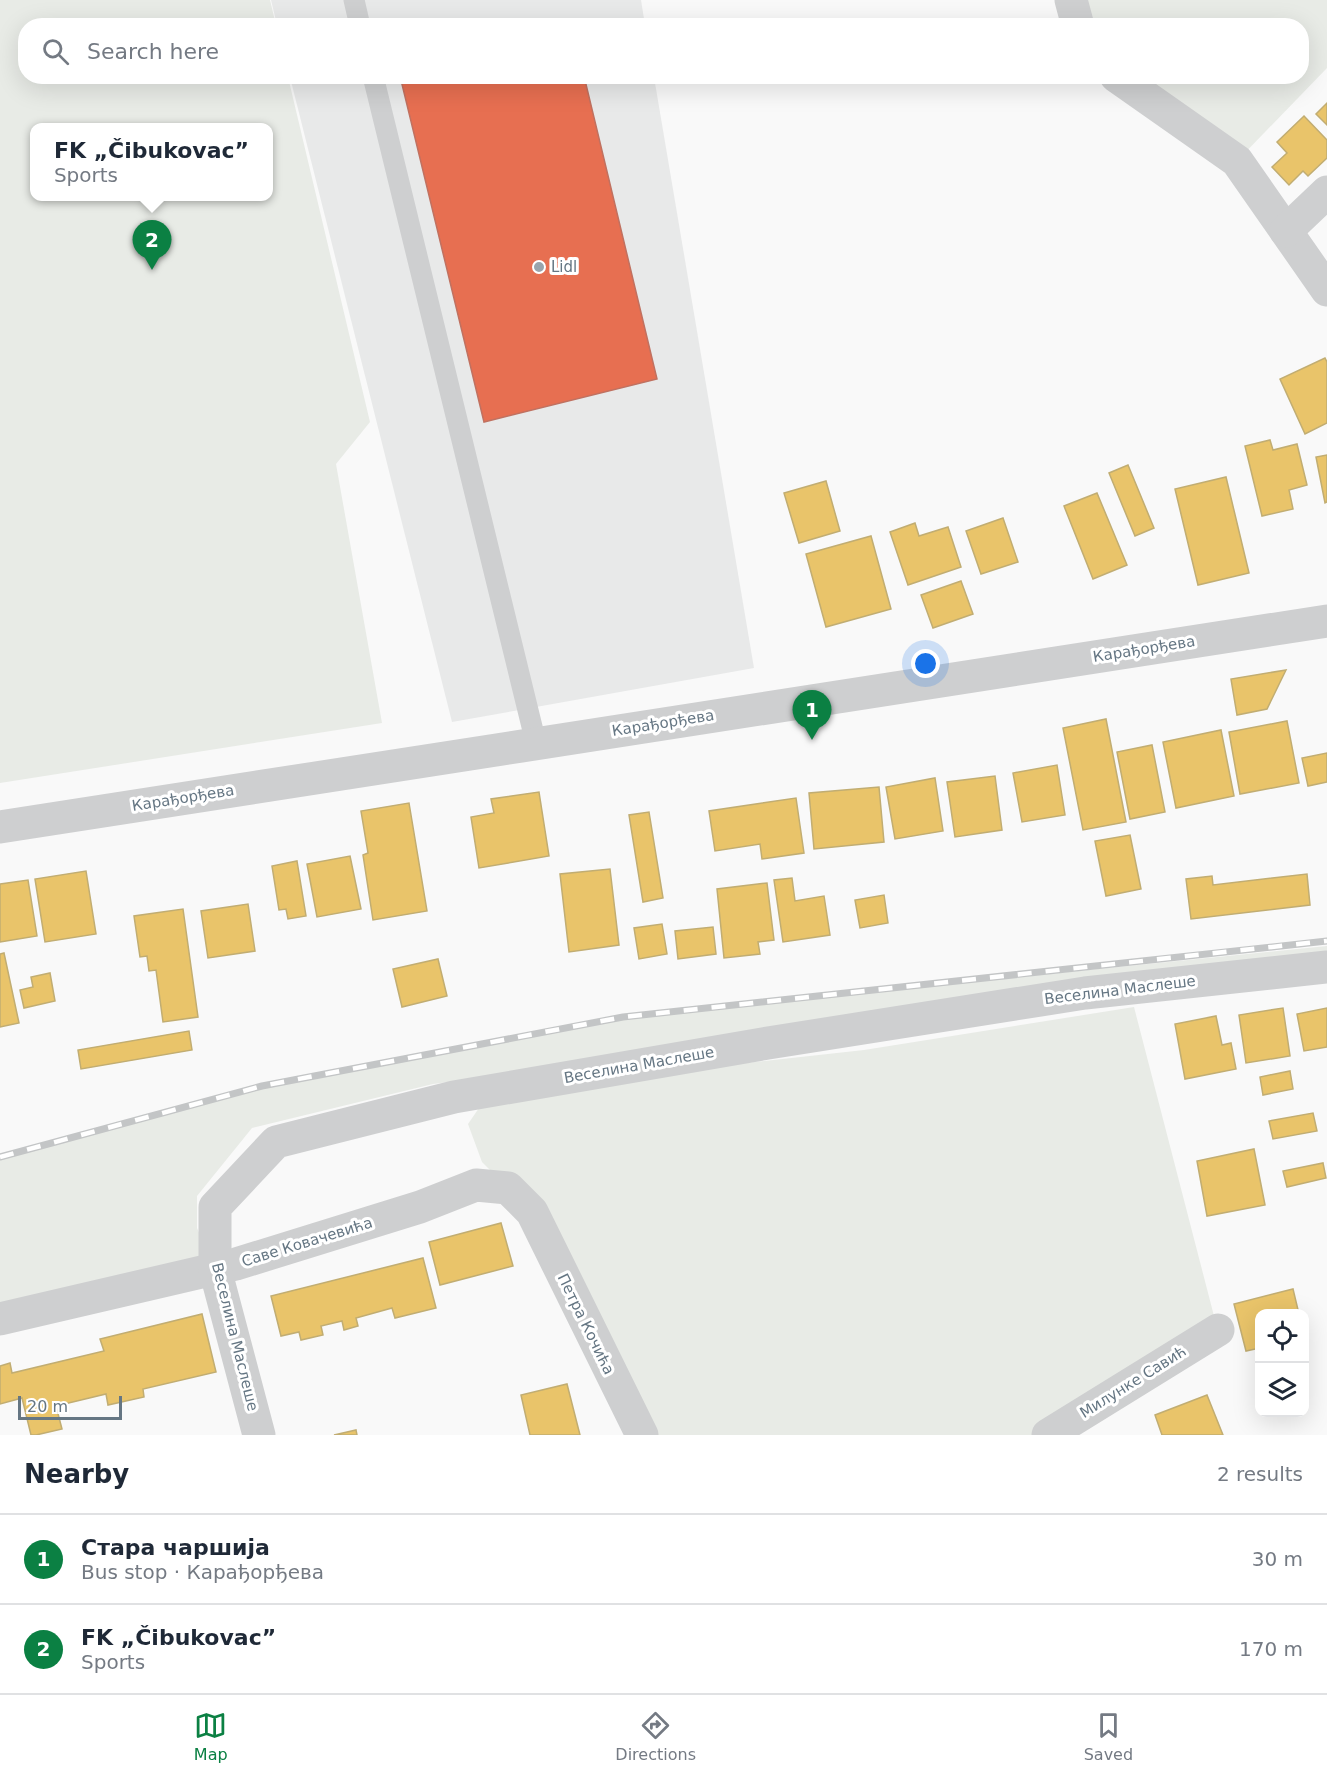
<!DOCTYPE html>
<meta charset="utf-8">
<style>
:root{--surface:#fff;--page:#f6f6f7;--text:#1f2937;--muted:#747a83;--line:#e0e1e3;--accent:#0b8043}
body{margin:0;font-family:"DejaVu Sans",sans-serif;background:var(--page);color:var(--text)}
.controls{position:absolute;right:18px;bottom:18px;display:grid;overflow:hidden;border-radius:12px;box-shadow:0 6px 24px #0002}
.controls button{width:54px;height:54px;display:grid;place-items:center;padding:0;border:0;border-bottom:2px solid var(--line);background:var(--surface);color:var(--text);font:30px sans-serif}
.scale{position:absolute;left:18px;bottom:15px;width:104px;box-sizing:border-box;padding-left:6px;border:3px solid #657683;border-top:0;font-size:16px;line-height:21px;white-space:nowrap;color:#657683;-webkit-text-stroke:4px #fff;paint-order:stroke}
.you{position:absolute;left:926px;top:664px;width:21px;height:21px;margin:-15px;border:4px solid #fff;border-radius:50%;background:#1a73e8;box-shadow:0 0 0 9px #1a73e833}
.badge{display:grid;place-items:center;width:39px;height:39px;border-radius:50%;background:var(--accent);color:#fff;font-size:20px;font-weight:700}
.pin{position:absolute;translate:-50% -50px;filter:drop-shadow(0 2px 3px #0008)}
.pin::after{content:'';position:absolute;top:32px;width:21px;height:18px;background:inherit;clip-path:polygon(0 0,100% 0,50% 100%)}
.popup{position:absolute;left:30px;top:123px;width:243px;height:78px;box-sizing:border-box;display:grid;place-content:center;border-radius:12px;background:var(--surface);filter:drop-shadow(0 2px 4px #0005);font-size:20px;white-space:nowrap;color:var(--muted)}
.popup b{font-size:22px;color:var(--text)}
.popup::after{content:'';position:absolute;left:50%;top:100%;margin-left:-12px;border:12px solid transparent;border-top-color:var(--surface)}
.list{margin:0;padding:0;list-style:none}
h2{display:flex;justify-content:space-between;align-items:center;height:78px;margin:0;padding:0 24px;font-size:26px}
h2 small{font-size:20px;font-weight:400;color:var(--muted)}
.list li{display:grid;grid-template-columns:39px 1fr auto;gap:18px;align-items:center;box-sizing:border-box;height:90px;padding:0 24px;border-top:2px solid var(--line)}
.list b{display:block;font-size:22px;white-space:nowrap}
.list p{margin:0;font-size:20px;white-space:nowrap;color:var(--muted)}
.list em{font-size:20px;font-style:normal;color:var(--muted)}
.icon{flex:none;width:33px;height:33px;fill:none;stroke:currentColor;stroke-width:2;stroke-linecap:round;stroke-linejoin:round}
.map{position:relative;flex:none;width:1327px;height:1435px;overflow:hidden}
.search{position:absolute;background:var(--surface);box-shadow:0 6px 24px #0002;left:18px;right:18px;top:18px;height:66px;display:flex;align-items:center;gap:15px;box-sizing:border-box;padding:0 21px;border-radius:24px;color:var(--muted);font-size:22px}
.sheet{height:258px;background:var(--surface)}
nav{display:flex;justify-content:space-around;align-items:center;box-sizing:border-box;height:84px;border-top:2px solid var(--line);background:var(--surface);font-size:16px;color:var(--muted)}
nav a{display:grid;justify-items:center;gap:3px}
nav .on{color:var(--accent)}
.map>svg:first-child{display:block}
.built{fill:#e8e9e9}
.green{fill:#e8ebe6;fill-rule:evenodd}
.homes{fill:#e9c46a;stroke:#c1ad72;stroke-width:1.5}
.shops{fill:#e76f51;stroke:#c07160;stroke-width:1.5}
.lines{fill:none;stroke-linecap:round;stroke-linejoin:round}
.service{stroke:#cecfd0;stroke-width:21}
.minor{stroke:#cecfd0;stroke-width:33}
.tertiary{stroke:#cecfd0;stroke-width:33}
.rail-casing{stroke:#c3c5c6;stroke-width:7}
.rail{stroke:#fff;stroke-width:4.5;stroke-dasharray:14;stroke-linecap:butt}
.poi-dot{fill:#99a4ac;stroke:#fff;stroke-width:2}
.labels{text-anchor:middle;stroke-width:6;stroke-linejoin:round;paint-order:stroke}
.poi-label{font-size:15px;fill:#657683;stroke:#fff;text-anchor:start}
.street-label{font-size:15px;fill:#657683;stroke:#fff}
</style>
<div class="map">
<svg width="1327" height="1435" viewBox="0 0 1327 1435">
<rect width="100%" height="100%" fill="#f9f9f9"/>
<g class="built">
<path d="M271,0H641L645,25H277Z"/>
<path d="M290,77H654L754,668L452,722Z"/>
</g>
<g class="green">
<path d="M0,0H270L276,25L26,26V76L288,77L370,422L336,464L382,723L0,783ZM35,128H269V196H35Z"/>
<path d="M1071,0H1327V68L1237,161L1116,77L1302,76V26L1078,25Z"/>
<path d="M1327,946V967L433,1084L252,1128L197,1196V1228L215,1269L0,1319V1157L262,1086L623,1017Z"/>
<path d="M1134,1007L1214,1316L1032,1435H648L532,1212L482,1162L468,1124L479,1108L629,1076L864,1050Z"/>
</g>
<g class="homes">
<path d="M1327,103V125L1316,114Z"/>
<path d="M1304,116L1327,140V158L1308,176L1303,171L1289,185L1272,167L1287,153L1277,142Z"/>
<path d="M1325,358L1327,362V423L1305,434L1280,379Z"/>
<path d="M1270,440L1273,450L1297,444L1307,485L1289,490L1293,509L1262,516L1245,446Z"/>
<path d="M1327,455V502L1325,503L1316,457Z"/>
<path d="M1128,465L1154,528L1135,536L1109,473Z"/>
<path d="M1226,477L1249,573L1198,585L1175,489Z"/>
<path d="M826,481L840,531L799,543L784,493Z"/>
<path d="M1097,493L1127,565L1093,579L1064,506Z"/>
<path d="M1003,518L1018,562L981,574L966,531Z"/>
<path d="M915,523L919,536L948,527L961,567L908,585L890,532Z"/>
<path d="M871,536L891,609L826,627L806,554Z"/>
<path d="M961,581L973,614L933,628L921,595Z"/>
<path d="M1286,670L1267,709L1237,715L1231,679Z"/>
<path d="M1106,719L1126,822L1083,830L1063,728Z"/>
<path d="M1287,721L1299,783L1240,794L1229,732Z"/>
<path d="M1221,730L1234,796L1176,808L1163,742Z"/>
<path d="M1152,745L1165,812L1130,819L1117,752Z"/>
<path d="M1327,753V782L1308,786L1302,758Z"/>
<path d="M1057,765L1065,815L1022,822L1013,773Z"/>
<path d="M995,776L1002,830L955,837L947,782Z"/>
<path d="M935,778L943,831L895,839L886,787Z"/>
<path d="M879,787L884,842L814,849L809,793Z"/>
<path d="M539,792L549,856L479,868L471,817L494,813L491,799Z"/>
<path d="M796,798L804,853L762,859L760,844L715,851L709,811Z"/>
<path d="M409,803L427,911L373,920L363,855L368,853L361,811Z"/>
<path d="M649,812L663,898L643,902L629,815Z"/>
<path d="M1130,835L1141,889L1106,896L1095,841Z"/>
<path d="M350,856L361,909L317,917L307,864Z"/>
<path d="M297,861L306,916L288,919L286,909L279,910L272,866Z"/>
<path d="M610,869L619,945L569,952L560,874Z"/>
<path d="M86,871L96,934L45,942L35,879Z"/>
<path d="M1307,874L1310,905L1191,919L1186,879L1212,876L1213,885Z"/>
<path d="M792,878L795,901L824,896L830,935L783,942L774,880Z"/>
<path d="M28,880L37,936L0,942V884Z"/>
<path d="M767,883L774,940L758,942L760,954L724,958L717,889Z"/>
<path d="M884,895L888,923L860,928L855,900Z"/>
<path d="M248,904L255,951L208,958L201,911Z"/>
<path d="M183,909L198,1017L163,1022L156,970L149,971L147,956L140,957L134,916Z"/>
<path d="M662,924L667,954L639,959L634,928Z"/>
<path d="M713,927L716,954L678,959L675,931Z"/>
<path d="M4,953L19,1023L0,1027V954Z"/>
<path d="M438,959L447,996L402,1007L393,969Z"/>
<path d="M50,973L55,1001L24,1008L20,990L33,987L31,977Z"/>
<path d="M1283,1008L1290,1056L1246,1063L1239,1015Z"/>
<path d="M1327,1008V1047L1304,1051L1297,1014Z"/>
<path d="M1216,1016L1222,1045L1231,1043L1236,1069L1185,1079L1175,1024Z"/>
<path d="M189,1031L192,1050L81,1069L78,1050Z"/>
<path d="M1290,1071L1293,1089L1263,1095L1260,1077Z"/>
<path d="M1313,1113L1317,1131L1273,1139L1269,1121Z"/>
<path d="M1254,1149L1265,1205L1207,1216L1197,1161Z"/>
<path d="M1323,1163L1326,1178L1287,1187L1283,1171Z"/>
<path d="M501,1223L513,1266L440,1285L429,1242Z"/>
<path d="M423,1258L436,1308L395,1318L392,1308L356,1318L358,1326L344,1330L342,1321L321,1326L323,1335L301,1340L299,1332L281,1336L271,1296Z"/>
<path d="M1293,1289L1299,1314H1260V1348L1246,1351L1234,1304Z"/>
<path d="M202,1314L216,1372L143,1389L144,1397L108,1405L106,1394L56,1406L62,1429L36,1435H31L22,1398L0,1404V1366L10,1363L12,1373L104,1351L100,1339Z"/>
<path d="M567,1384L580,1435H530L521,1395Z"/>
<path d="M1207,1395L1223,1435H1162L1155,1415Z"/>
<path d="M356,1430L357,1435H334Z"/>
</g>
<g class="shops">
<path d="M571,21L572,26H552Z"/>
<path d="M400,76H584L657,379L484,422Z"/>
</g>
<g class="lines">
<g class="service">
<path d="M354,0L360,26"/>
<path d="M373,76L536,743"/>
</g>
<g class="minor">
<path d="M1071,0L1078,26"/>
<path d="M1116,76L1237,161L1327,290"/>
<path d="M1286,231L1327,192"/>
<path d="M0,1319L236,1264L420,1207L476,1185L508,1188L532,1212L642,1435"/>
<path d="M259,1435L215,1269V1207L276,1142L454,1097L768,1043L1085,993L1327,967"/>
<path d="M1048,1435L1218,1330"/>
</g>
<path class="tertiary" d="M0,827L1327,621"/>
<defs>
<path id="rail" d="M0,1157L262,1086L623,1017L1327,941"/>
</defs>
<use href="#rail" class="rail-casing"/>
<use href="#rail" class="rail"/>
</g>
<circle class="poi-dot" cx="539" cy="267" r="6"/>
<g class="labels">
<g class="poi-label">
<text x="551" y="272">Lidl</text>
</g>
<g class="street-label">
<text transform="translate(1144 649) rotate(-9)" y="5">Карађорђева</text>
<text transform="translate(663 723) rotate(-9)" y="5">Карађорђева</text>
<text transform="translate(183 798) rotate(-9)" y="5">Карађорђева</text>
<text transform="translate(1120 990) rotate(-7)" y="5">Веселина Маслеше</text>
<text transform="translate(639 1065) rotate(-10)" y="5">Веселина Маслеше</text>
<text transform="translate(307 1242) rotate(-17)" y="5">Саве Ковачевића</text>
<text transform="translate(586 1324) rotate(64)" y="5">Петра Кочића</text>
<text transform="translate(235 1337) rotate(76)" y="5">Веселина Маслеше</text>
<text transform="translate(1133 1382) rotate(-32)" y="5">Милунке Савић</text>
</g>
</g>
</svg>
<div class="controls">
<button><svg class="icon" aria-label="locate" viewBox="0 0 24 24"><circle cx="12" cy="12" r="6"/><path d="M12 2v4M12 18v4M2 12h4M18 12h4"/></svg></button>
<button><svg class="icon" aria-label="layers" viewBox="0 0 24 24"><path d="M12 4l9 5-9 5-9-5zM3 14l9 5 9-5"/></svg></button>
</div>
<div class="scale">20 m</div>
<div class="you"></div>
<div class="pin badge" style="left:812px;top:740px">1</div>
<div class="pin badge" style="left:152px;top:270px">2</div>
<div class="popup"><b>FK „Čibukovac”</b>Sports</div>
<div class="search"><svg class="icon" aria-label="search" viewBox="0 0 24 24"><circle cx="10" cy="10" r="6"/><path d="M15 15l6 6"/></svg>Search here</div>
</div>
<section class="sheet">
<h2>Nearby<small>2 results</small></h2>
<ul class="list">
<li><span class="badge">1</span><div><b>Стара чаршија</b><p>Bus stop · Карађорђева</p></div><em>30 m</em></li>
<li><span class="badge">2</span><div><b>FK „Čibukovac”</b><p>Sports</p></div><em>170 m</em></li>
</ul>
</section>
<nav>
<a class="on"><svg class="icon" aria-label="map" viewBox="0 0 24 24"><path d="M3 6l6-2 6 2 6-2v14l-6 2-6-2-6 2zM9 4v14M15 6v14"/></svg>Map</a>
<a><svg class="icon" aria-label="directions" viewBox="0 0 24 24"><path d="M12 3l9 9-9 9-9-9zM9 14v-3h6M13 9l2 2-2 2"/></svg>Directions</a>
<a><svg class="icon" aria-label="saved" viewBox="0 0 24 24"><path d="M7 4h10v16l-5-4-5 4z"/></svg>Saved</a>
</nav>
